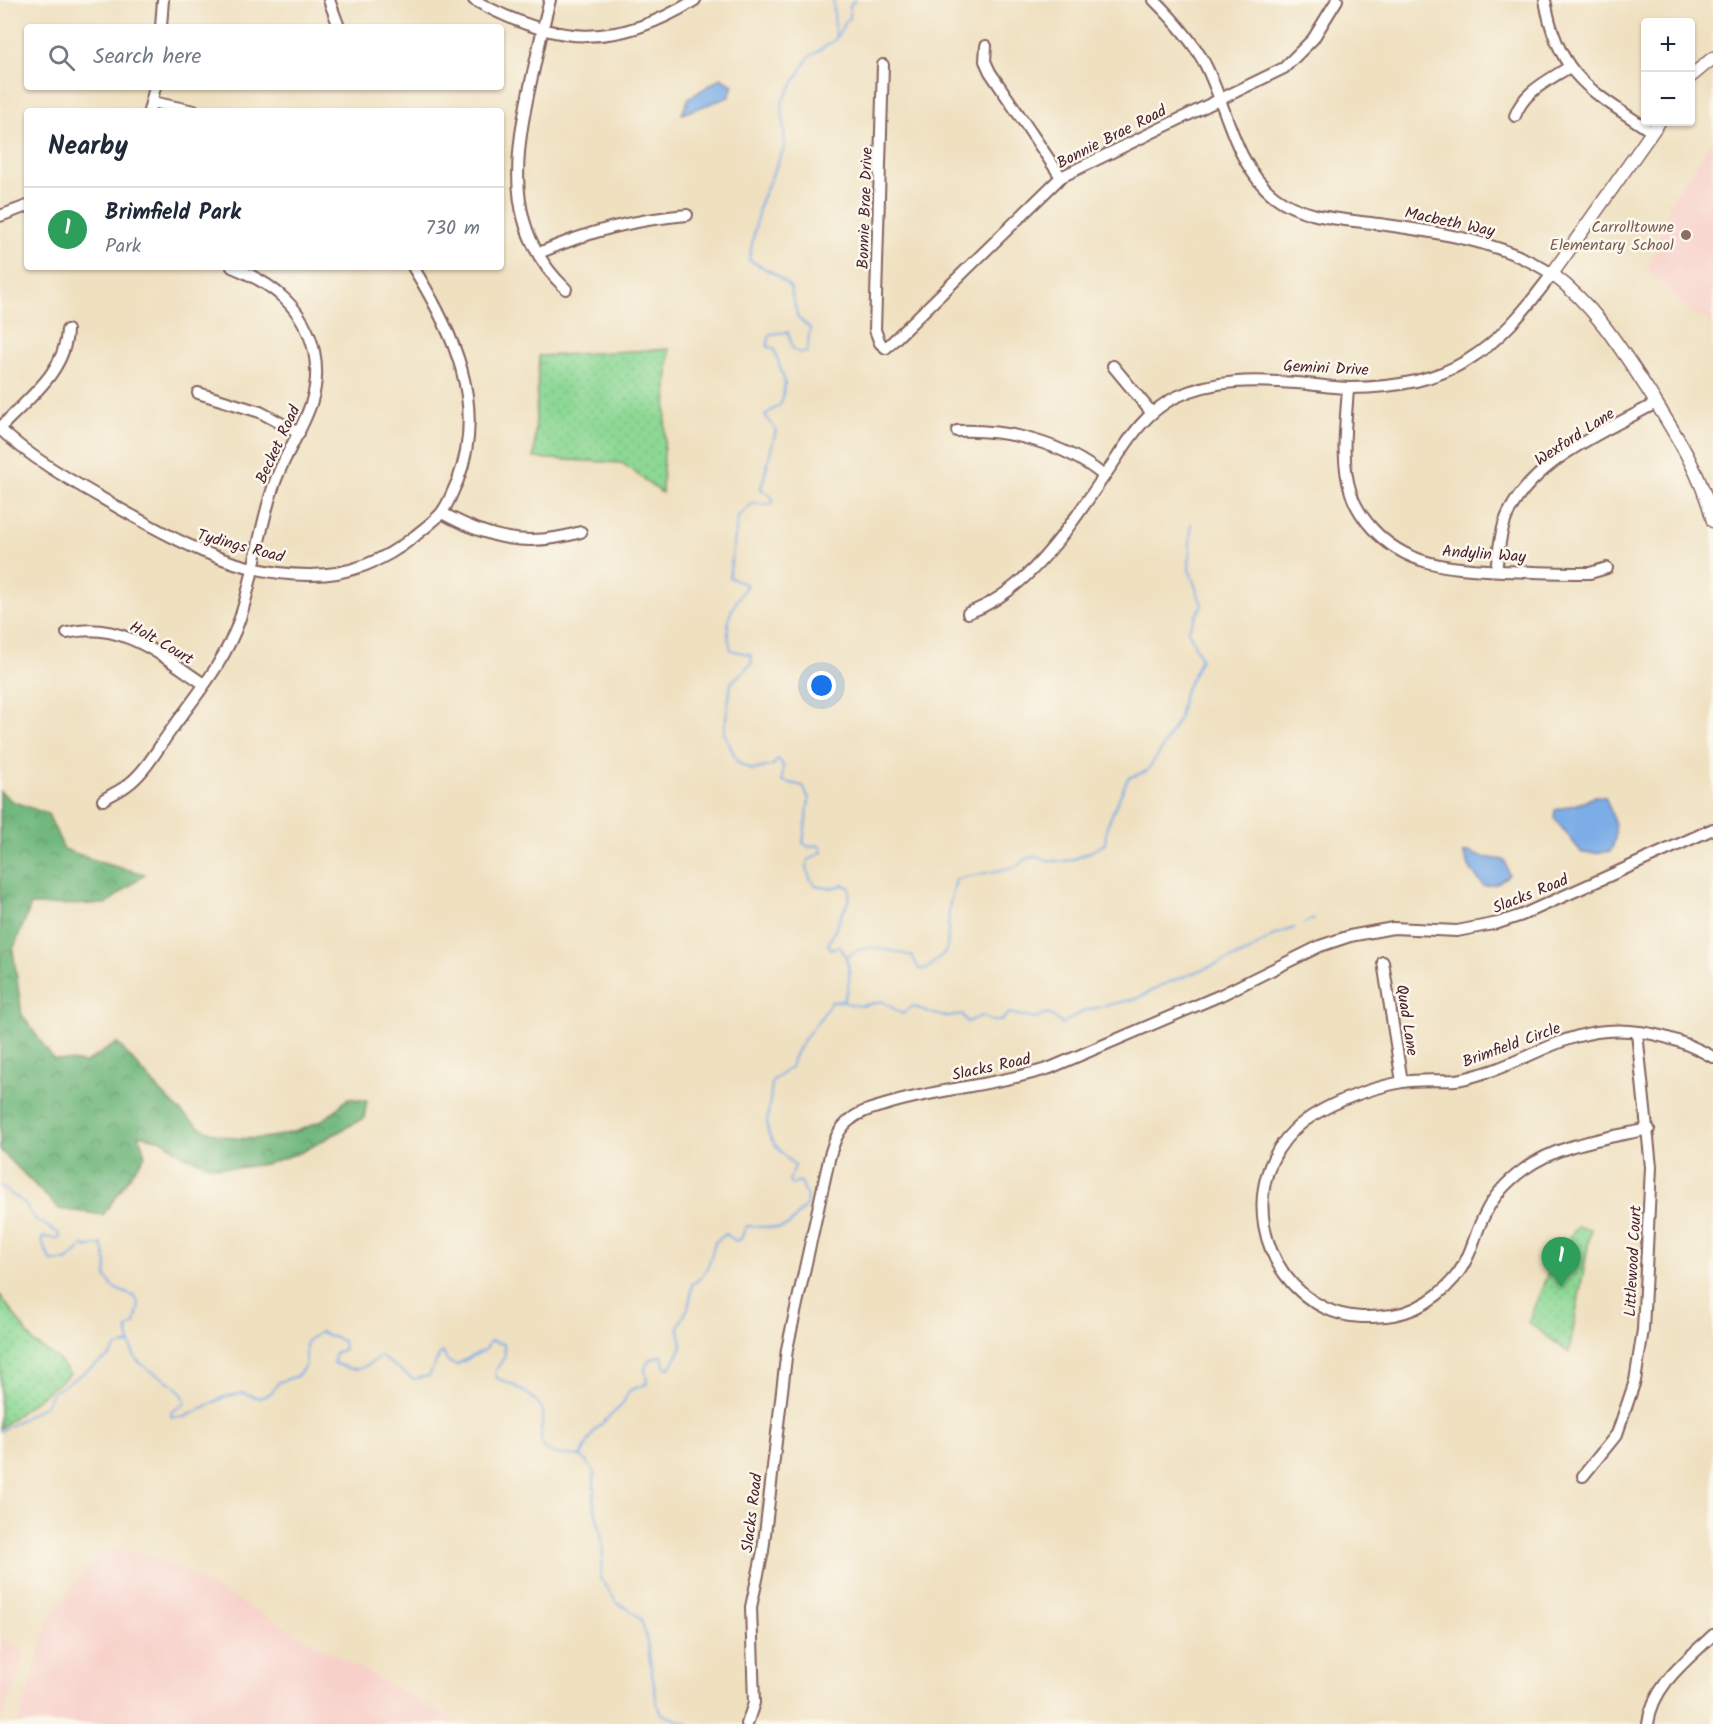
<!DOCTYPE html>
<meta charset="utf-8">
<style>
:root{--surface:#fff;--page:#f2f2f3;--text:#1f2937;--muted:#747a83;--line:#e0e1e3;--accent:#1f6fb2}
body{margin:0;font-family:Kalam,sans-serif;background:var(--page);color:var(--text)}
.controls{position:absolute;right:18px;top:18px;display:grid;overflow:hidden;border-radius:6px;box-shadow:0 2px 4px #0004}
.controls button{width:54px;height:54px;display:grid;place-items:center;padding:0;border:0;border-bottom:2px solid var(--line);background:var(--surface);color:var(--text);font:30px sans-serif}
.you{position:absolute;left:822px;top:686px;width:21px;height:21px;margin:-15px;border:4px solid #fff;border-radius:50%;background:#1a73e8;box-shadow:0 0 0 9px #1a73e833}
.badge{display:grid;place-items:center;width:39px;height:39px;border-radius:50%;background:var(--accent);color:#fff;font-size:20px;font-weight:700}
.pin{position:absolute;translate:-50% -50px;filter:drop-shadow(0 2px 3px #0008)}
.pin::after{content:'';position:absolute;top:32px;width:21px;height:18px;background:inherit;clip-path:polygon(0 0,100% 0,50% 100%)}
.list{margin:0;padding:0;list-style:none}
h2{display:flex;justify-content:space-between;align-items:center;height:78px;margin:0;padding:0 24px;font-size:26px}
h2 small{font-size:20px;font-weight:400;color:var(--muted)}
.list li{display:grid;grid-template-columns:39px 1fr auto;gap:18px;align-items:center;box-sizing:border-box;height:84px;padding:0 24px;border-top:2px solid var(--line)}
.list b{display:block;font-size:22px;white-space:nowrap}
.list p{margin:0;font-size:20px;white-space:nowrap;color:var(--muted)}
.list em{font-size:20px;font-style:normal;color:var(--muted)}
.icon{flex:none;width:33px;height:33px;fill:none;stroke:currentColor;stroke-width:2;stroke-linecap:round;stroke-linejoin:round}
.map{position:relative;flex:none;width:1713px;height:1724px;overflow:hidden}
.search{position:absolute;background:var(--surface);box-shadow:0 2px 4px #0004;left:24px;top:24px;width:480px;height:66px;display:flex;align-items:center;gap:15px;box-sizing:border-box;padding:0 21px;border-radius:6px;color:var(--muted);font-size:22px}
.panel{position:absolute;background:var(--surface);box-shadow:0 2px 4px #0004;left:24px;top:108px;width:480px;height:162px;border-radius:6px}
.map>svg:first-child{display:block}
.built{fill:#f7d0c9}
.green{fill:url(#green-dots);stroke:#6c7c60;stroke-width:1.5}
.forest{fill:url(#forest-crowns);stroke:#5e6c54;stroke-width:1.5}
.water{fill:#7bade7;stroke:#626689;stroke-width:1.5}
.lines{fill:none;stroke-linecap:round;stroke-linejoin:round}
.stream{stroke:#7bade7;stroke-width:2}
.minor-casing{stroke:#84635f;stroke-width:14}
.tertiary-casing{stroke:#84635f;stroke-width:15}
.minor{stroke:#fff;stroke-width:10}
.tertiary{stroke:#fff;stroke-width:12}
.education-dot{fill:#8d6e63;stroke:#fbf7ec;stroke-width:2}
.labels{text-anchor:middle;stroke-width:5;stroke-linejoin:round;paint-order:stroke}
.street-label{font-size:16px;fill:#4a1f2b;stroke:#fbf7ec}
.education-label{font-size:16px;fill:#785e54;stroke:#fbf7ec;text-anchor:end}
</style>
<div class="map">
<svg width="1713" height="1724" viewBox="0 0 1713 1724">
<defs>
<pattern id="green-dots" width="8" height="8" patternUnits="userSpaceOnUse" patternTransform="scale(1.5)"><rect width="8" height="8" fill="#8dd895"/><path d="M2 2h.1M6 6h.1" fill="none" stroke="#7bb981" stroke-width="1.8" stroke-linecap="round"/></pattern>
<pattern id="forest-crowns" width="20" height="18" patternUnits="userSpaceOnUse" patternTransform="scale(1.5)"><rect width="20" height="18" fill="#72b87e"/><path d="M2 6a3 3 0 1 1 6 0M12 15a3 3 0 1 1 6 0" fill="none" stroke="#609567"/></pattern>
</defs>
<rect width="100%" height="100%" fill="#fbf7ec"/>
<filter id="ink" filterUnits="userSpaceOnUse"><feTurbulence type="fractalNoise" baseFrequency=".0167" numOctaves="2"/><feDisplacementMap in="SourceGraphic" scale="12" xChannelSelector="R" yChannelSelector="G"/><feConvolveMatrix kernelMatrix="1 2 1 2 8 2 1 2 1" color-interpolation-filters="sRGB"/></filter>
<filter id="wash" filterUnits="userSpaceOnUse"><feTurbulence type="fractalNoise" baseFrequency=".008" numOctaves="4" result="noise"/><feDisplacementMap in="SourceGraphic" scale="24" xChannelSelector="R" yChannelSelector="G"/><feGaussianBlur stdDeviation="1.35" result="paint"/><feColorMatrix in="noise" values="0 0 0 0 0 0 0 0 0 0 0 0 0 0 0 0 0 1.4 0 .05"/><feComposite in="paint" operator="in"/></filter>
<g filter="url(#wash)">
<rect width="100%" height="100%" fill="#efe0c0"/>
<g class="built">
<path d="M1713,139V324L1691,312L1648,271L1672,199Z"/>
<path d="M118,1548L168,1562L461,1724H18L50,1616L95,1557Z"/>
<path d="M0,1637L25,1652L1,1724H0Z"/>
</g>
<g class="green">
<path d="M669,349L662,493L622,463L534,458L539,356Z"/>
<path d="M1578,1227L1591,1229L1569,1353L1528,1322L1557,1251Z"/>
<path d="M0,1295L34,1343L57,1358L70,1374L0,1428Z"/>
</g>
<path class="forest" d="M0,791L12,801L48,814L64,849L102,863L145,874L106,904L31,905L13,950L22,1015L53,1059L85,1063L117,1043C140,1067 167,1102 193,1122C228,1149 289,1139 324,1119C333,1114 341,1104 348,1098L367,1101L364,1118L302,1152L266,1164L236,1168L212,1166L185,1156L162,1140L139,1135L145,1155L103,1215L59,1209L0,1150Z"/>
<g class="water">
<path d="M721,78L733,85L729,97L682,114L689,98Z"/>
<path d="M1595,796L1605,797C1613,816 1621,833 1610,852L1582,853L1554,818L1555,810L1584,802Z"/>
<path d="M1469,852L1481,857L1505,860L1509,875L1496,884L1484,886C1474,876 1468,866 1463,853Z"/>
</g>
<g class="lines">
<g class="stream">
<path d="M837,37L845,22L850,18V5L855,0"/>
<path d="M1304,923L1314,918"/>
<path d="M847,957C866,940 890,951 912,956L919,969H927L947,950L949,908L956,879L1015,867L1032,856C1066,867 1075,860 1105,844L1107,826L1128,778L1147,771L1160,752L1179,718L1184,693L1201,659L1188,630L1202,605L1189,569L1191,524"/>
<path d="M843,1001C856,1009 868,1005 882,1001L902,1014L913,1006C928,1013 946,1020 962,1014L967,1022L982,1016L991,1021H1001L1009,1013L1035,1019L1048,1013L1062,1024L1083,1011L1138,998L1162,985L1248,952L1274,935L1294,928"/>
<path d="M0,1186L24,1203L35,1219L60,1234L59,1239L44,1237L41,1240L51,1261H67L85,1244L86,1248L102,1244L107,1264L106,1277L114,1288L135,1297L139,1305L135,1324L127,1329C130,1339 130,1353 137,1360C152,1377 179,1379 186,1403L171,1412V1417H185L224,1397L243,1393L260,1398L271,1393L279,1382L297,1376L306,1365V1342L320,1332L343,1341L344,1349L335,1353L334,1363C356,1373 362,1371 380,1356L413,1379L429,1376L440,1354L443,1352L447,1361L456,1365L486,1349L490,1341L504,1344L505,1356L496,1370V1378C509,1382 543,1399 543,1414C543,1426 538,1434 543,1447L554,1454L581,1456L594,1471V1506L601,1532L603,1551L600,1578L618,1604L629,1609L641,1619L646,1636L657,1704L662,1714L688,1724"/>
<path d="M0,1431L45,1406L52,1393L111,1355L116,1347L130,1344"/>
<path d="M581,1456L594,1431L621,1406L630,1390L647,1384L645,1368L649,1360L662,1355L665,1367L670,1368C682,1347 685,1350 678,1327L689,1306L692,1284C708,1276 711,1257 715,1242L726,1234L736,1241L741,1239L746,1227L749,1226L780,1228L789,1225L806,1206L807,1197L802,1183L798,1181L792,1185L789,1181L795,1166C755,1128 769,1129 772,1081L791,1067C796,1043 819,1024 831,1002L843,1001C852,982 852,964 840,946L832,949L828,945L849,899L850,888L843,885C820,892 807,887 807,861L822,852L821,847L816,845L809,847L803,843L809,799L803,786L782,781L783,765L778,759L773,765L753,770L738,763L724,733L731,683L752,663L751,655L731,650C723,620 730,610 747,585L729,577L738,517L752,504H772L773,498L761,489L776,430L765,415L781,404L785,383L774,348L767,347L770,334L788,332L793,349L800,353L807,352L810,328L798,318L790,287L775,274L749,260L760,203L785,146L782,102L809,57L836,39L833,0"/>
</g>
</g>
</g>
<g filter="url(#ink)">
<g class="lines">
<defs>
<g id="minor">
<path d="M329,0L339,27"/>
<path d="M474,0C555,45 615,50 695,0"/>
<path d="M550,0C543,25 538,51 532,77C515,152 502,229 566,289"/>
<path d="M1545,0C1558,77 1592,91 1652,132"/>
<path d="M161,27L163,0"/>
<path d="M986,46L985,61L990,72L1061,177"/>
<path d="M883,65L875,330L880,343L886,348L1061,177L1284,68L1313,39L1337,0"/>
<path d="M152,102L194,111"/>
<path d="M149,111L155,87"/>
<path d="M1515,116C1524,91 1548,81 1569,67"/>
<path d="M0,216L27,206"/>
<path d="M539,253C590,231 632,220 687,215"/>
<path d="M1113,366L1151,412"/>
<path d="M1348,388C1346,422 1340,460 1351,493C1355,506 1363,518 1372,528C1408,568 1453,568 1503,571C1532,572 1561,573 1590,573L1607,568"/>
<path d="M198,393L260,412L299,433"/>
<path d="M0,428C27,399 66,372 67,330"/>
<path d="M0,429C31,458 68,479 105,500C168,537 236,576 311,575C351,575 384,561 415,536C423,529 435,521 442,512C449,503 453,490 458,480C487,403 453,332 413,267"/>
<path d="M957,431C1008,429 1064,443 1104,476"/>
<path d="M442,513C490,539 527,548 581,532"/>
<path d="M1496,570C1499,552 1500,529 1509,512C1537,458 1606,431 1656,403"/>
<path d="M968,613C1034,589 1075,517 1114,462C1131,436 1147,411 1176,397C1214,379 1254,380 1296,383C1313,384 1332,388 1350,388C1452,387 1494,353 1552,274C1502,241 1437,232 1379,224C1343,219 1304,219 1274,196C1235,166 1227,107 1205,64C1192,40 1173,19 1154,0"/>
<path d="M67,633C121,620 162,656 204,684"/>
<path d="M103,800C112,794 122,790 130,783C146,770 157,750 169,733C195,697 226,661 240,618C255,574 259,526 275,482C292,435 325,405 314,351C304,307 272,283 232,267"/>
<path d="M1383,962L1402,1082"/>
<path d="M1649,1129C1607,1138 1557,1144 1523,1170C1508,1181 1493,1197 1485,1214C1477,1228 1474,1244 1467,1258C1454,1286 1424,1310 1393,1315C1370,1318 1347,1319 1325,1308C1258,1276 1240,1181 1295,1129C1321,1105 1367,1089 1402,1082C1419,1079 1437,1081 1455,1080C1467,1079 1479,1074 1491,1071C1530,1058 1564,1034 1606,1031C1645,1028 1680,1039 1713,1057"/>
<path d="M1583,1476L1617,1434L1635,1381L1643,1330L1651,1167L1637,1033"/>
<path d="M747,1724L754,1703L751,1607L763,1551L787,1349L830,1155C834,1142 838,1129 850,1120C860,1111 875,1108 888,1104C941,1088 997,1085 1050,1068L1221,995L1320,946L1350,936L1393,928L1457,931L1498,923L1522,915L1713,829"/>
<path d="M1648,1724C1652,1686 1687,1660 1713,1635"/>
</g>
<g id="tertiary">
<path d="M1690,77L1713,58"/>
<path d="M1659,122L1552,274C1594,305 1620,347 1648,390C1674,432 1701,472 1713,521"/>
</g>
</defs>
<use href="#minor" class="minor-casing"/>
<use href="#tertiary" class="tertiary-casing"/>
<use href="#minor" class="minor"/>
<use href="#tertiary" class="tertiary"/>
</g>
</g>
<circle class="education-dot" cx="1686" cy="235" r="6"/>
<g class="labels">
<g class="street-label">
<text transform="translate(1111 136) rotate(-27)" y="6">Bonnie Brae Road</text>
<text transform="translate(864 208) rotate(-88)" y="6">Bonnie Brae Drive</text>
<text transform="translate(1450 221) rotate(12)" y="6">Macbeth Way</text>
<text transform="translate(1326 367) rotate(3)" y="6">Gemini Drive</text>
<text transform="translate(1574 436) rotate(-33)" y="6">Wexford Lane</text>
<text transform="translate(277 444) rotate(-65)" y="6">Becket Road</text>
<text transform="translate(241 545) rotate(15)" y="6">Tydings Road</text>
<text transform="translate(1484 553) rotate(4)" y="6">Andylin Way</text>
<text transform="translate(162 642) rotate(30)" y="6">Holt Court</text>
<text transform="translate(1530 893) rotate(-22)" y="6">Slacks Road</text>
<text transform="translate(1408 1020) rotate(81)" y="6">Quad Lane</text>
<text transform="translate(1511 1044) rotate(-20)" y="6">Brimfield Circle</text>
<text transform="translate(991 1066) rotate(-12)" y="6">Slacks Road</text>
<text transform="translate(1632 1261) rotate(-87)" y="6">Littlewood Court</text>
<text transform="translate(751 1513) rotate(-83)" y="6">Slacks Road</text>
</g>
<g class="education-label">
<text x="1674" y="232">Carrolltowne<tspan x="1674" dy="18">Elementary School</tspan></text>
</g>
</g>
</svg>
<div class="controls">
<button>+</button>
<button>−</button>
</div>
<div class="you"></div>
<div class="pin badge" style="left:1561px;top:1287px;background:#2e9e5b">1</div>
<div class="search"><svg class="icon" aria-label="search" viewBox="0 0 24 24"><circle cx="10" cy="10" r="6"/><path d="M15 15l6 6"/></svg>Search here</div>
<section class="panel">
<h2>Nearby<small></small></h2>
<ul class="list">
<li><span class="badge" style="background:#2e9e5b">1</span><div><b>Brimfield Park</b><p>Park</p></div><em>730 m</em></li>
</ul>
</section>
</div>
